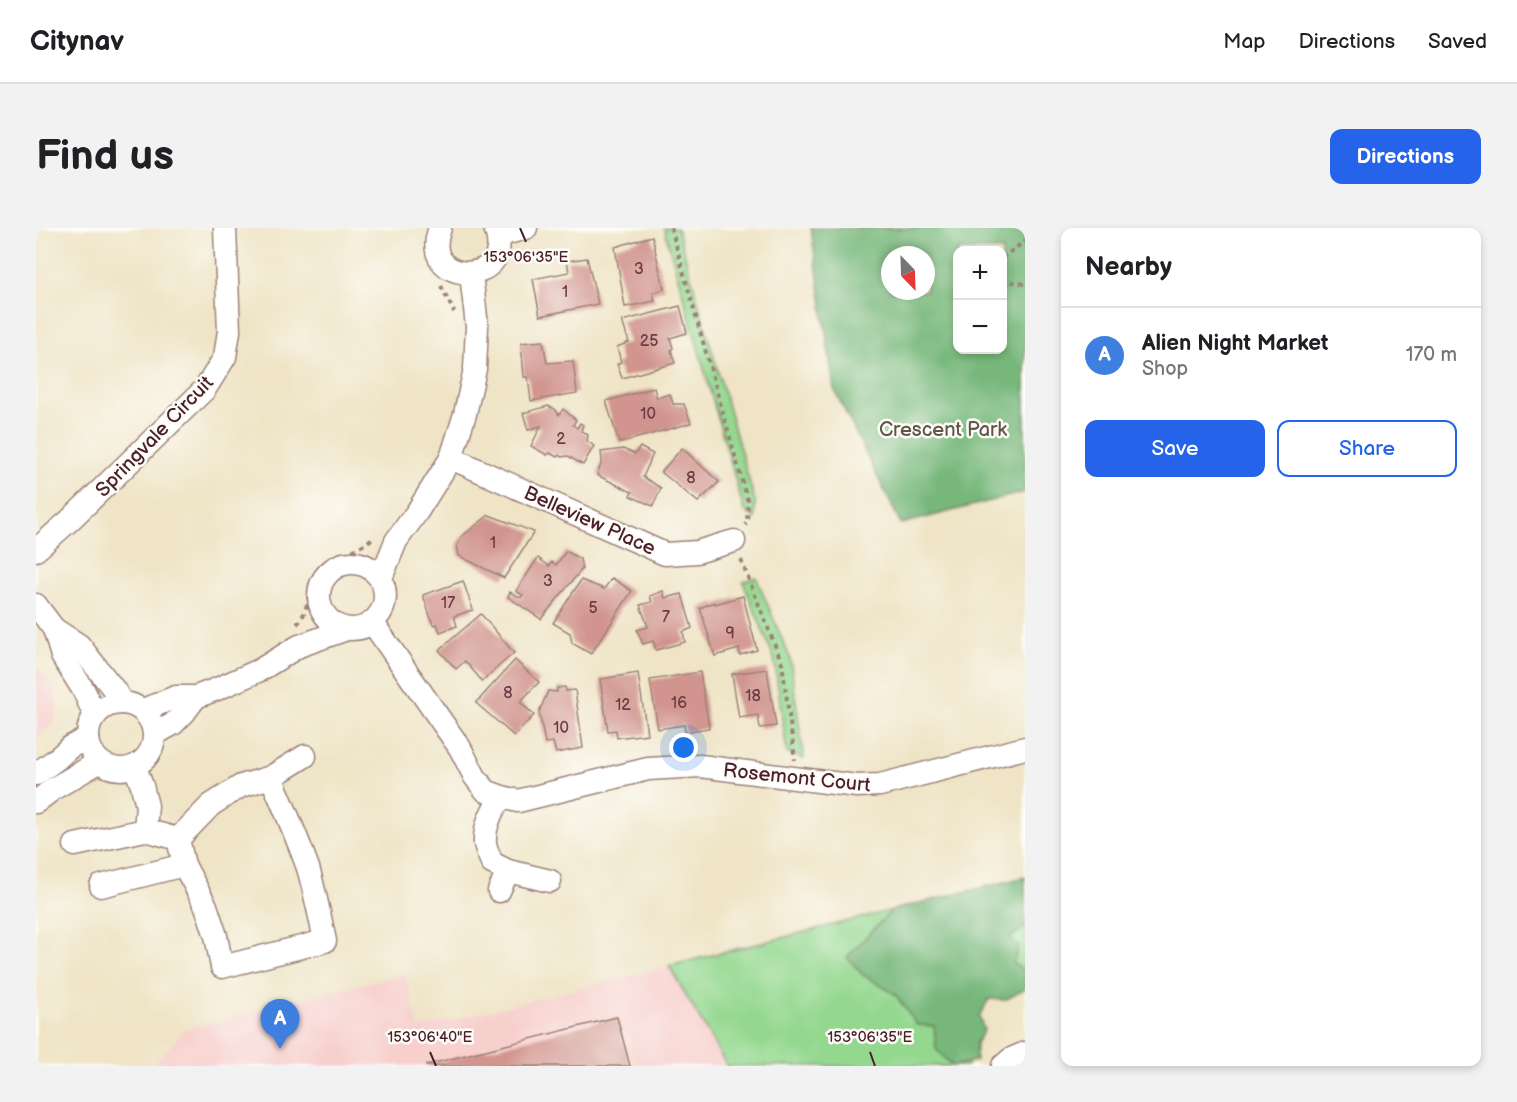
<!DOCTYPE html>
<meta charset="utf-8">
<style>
:root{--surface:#fff;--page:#f2f2f2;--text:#202124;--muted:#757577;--line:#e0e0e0;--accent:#2563eb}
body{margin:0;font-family:"Balsamiq Sans",sans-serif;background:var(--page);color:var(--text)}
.controls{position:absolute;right:18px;top:18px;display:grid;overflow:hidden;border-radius:12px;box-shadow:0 3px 9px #0003}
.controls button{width:54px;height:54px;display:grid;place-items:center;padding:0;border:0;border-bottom:2px solid var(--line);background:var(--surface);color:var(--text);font:30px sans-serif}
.compass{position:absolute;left:845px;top:18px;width:54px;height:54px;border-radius:50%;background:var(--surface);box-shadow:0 3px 9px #0003;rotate:157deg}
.you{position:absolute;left:648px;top:520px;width:21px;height:21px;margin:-15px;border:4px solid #fff;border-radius:50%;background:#1a73e8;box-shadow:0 0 0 9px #1a73e833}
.badge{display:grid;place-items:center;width:39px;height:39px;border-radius:50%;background:var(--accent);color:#fff;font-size:20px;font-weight:700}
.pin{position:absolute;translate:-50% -50px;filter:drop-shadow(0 2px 3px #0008)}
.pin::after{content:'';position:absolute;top:32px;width:21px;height:18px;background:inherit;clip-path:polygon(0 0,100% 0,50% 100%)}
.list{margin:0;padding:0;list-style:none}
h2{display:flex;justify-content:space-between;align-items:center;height:78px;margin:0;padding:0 24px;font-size:26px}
h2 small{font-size:20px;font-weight:400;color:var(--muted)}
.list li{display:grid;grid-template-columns:39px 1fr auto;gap:18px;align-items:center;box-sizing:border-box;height:96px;padding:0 24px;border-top:2px solid var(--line)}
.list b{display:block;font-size:22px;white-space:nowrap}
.list p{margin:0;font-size:20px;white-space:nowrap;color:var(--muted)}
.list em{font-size:20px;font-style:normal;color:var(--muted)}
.actions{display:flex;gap:12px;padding:18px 24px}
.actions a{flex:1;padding:14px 0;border:2px solid var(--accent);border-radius:12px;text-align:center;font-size:21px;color:var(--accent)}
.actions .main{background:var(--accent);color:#fff}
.map{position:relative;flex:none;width:989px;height:838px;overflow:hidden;border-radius:12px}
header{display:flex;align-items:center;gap:36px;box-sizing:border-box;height:84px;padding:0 30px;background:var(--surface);border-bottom:2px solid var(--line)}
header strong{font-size:28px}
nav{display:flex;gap:33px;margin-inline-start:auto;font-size:21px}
.intro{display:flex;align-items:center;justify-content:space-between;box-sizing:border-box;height:144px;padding:0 36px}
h1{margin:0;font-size:42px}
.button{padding:15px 27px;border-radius:12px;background:var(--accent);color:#fff;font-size:21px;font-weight:700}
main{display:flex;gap:36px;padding:0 36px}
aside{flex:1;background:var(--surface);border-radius:12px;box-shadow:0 3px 9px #0003}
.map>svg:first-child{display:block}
.built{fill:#f7d0ce}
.green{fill:#94d890;stroke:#6f7c5e;stroke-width:1.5}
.forest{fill:#77b87a;stroke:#606c52;stroke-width:1.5;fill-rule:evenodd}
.building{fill:#d1948e}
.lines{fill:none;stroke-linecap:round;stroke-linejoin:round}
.minor-casing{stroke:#9c8278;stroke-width:25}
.path{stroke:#9c8278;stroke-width:4;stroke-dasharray:4.5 4.5;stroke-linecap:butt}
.minor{stroke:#fff;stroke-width:22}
.ticks{fill:none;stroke:#4a1f2b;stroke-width:2}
.labels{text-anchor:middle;stroke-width:5;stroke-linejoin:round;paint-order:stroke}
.number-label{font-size:16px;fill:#6c3c44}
.park-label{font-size:20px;fill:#605649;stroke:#fdfcf7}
.street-label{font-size:20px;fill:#4a1f2b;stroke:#fdfcf7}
.ticks-label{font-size:15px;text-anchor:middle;fill:#4a1f2b;stroke:#fdfcf7;stroke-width:5;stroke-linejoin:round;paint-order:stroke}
</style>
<header>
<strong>Citynav</strong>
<nav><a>Map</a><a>Directions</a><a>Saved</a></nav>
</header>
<div class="intro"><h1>Find us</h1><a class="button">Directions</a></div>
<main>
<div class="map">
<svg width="989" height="838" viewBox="0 0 989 838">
<rect width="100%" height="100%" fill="#fdfcf7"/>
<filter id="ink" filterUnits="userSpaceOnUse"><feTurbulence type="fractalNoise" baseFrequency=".0167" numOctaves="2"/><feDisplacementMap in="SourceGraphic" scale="12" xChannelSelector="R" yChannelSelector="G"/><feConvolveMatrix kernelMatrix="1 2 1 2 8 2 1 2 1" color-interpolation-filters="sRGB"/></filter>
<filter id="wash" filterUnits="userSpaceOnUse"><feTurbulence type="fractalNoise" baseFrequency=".008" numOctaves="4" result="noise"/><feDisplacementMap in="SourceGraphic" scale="24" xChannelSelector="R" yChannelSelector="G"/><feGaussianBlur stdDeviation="1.35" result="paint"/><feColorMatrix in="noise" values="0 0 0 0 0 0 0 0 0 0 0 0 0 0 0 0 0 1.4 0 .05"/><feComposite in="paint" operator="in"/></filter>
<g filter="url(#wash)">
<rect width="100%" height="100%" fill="#efe4c6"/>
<g class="built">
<path d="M0,439L19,461L21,471L20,489L13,500L0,511Z"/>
<path d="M633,738L691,838H116L149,801L369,745L383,800Z"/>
</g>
<g class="green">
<path d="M628,0H641L719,273V291L708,282Z"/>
<path d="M720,349L754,430L768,531L751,525L738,430L707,354Z"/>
<path d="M856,682L811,729L827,747L859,766L881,797L898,798L916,838L931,835V838H691L633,738Z"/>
<path d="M989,699V743L977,735L974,710Z"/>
</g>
<g class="forest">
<path d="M775,0H989V264L865,296L798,161ZM922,22H966V122H922ZM854,27H890V63H854Z"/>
<path d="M989,649V699L974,710L983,718L977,735L989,743V761L969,772L953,771L943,788L948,803L940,815V833L916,838L900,821L898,798L881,797L859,766L827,747L811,729L856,682Z"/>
</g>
<g id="blocks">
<g class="building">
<path d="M616,8L628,61L617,65L619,73L589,79L579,19Z"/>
<path d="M551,30L562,76L504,88L497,51L533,44L531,33Z"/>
<path d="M644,78L651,105L634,110L637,120L635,122L639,135L586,150L581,136L585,134L581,119L593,114L586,93Z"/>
<path d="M507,113L511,135L537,133L541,165L495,173L492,149H488L485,115Z"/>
<path d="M618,160L621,170L634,166L637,176H648L655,195L583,215L570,173Z"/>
<path d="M512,178L519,181L523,187L527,181L540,192L537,197L541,200L544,195L547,197L545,203L552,207L551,213L558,218L547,237L532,228L525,229L523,227L521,229L514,225L511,227L495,218L505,198L492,202L487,185Z"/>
<path d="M604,219L617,226L607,249L625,260L617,278L594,268L596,264L561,247L566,233L565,224L587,221L599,226Z"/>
<path d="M646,220L683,254L662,274L625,244Z"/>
<path d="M453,287L498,304L468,350L423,328L421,318L425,309Z"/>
<path d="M530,323L544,331L546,341L505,391L472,369L474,364L485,370L487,367L480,363L502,330L513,338L516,334L520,337Z"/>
<path d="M576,350L596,363L555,426L536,415L534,405L517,395L545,352L568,361Z"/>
<path d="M427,353L437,382L418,388L421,398L404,404L401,396L397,397L387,367Z"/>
<path d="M627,363L629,370L646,366L656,400L647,404L649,414L620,422L617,413L607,416L601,402L612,399L604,377L616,374L614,368Z"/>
<path d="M707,368L721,422L704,427L703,421L679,428L664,380L678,374L679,376Z"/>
<path d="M445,386L478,425L446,453L429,433L420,441L403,422Z"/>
<path d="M479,432L503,454L484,474L498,487L478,508L440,475Z"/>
<path d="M731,441L740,498L724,500L722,487L703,490L696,446Z"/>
<path d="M664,444L673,500L649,504L648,497L622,501L614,452Z"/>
<path d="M602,445L611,506L581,510L580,502L572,503L564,451Z"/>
<path d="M529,459L530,463L539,462L547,520L520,525L517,514L509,515L503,484L512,463L521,464V460Z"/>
<path d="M581,789L594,838H390V837Z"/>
</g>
</g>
</g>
<g filter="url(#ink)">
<use href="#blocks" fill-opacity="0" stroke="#9c8278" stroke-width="1.5"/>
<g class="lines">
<defs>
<g id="minor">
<path d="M404,0C381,60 482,59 459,0"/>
<path d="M462,8L490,0"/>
<path d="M415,230L629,326L661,324L698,313"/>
<path d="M0,322L34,292L169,161L189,129L193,103L189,0"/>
<circle cx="316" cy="368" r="33"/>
<path d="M345,350L360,313L381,284L415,230L429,186L439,141L441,98L435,46"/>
<path d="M0,377L18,401L26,428L48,463L59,488"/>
<path d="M336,394L424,520L439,549L450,563L466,569L482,573L612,541L664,538L821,558L844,557L989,520"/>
<path d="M18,401L43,417L79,463L86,475"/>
<circle cx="85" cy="508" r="33"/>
<path d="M107,482L140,469H160L181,461L224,442L263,418L311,401"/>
<path d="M119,506L137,496L148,485L160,469"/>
<path d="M0,546L22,530L34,519L52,510"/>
<path d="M466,569C456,581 448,599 449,615C450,622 454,629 456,635L472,643L514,653"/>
<path d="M0,574L17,561L63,534"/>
<path d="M109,602L142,611L175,577L205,558L235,549L269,528"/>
<path d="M142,611L148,637L170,678L180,708L186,739L289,713C284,689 279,664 272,640C261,609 248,579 235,549"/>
<path d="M39,617L109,602L111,578L106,558L99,539"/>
<path d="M65,658L148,637"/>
<path d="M463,663L472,643"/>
<path d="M967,838L975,831L989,825"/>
</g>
</defs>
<use href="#minor" class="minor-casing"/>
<g class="path">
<path d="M635,0L712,274L711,295L709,297"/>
<path d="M966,30L989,13"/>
<path d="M966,52L989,56"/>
<path d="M405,58L418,84"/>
<path d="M705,332L746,435L759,532"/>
<path d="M261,396C277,380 268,354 286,337C293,330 302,328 311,325C321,321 331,315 339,308"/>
<path d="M0,837L1,838"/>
</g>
<use href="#minor" class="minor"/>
</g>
</g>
<path class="ticks" d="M484,0L490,14M394,824L400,838M834,824L839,838"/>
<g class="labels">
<g class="number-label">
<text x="603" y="46">3</text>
<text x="529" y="69">1</text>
<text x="613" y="118">25</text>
<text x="612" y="191">10</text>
<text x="525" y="216">2</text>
<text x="655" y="255">8</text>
<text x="457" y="320">1</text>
<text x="512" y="358">3</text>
<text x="412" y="380">17</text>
<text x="557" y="385">5</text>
<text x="630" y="394">7</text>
<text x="694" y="410">9</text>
<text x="472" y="470">8</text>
<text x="717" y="473">18</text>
<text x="643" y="480">16</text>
<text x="587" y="482">12</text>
<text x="525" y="505">10</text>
</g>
<g class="park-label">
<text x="907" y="208">Crescent Park</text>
</g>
<g class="street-label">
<text transform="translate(118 208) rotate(-46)" y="7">Springvale Circuit</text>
<text transform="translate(554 292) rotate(24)" y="7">Belleview Place</text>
<text transform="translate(761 549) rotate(6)" y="7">Rosemont Court</text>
</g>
</g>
<g class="ticks-label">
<text x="490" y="34">153°06'35"E</text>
<text x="394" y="814">153°06'40"E</text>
<text x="834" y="814">153°06'35"E</text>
</g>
</svg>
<div class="controls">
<button>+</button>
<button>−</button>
</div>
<svg class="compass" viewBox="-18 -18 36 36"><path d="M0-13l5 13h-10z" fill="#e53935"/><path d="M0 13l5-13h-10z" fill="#757577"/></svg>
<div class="you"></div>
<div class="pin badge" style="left:244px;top:821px;background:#3f7fe0">A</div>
</div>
<aside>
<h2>Nearby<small></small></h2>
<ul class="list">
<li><span class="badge" style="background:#3f7fe0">A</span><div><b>Alien Night Market</b><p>Shop</p></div><em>170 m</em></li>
</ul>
<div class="actions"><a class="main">Save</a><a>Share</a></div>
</aside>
</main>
